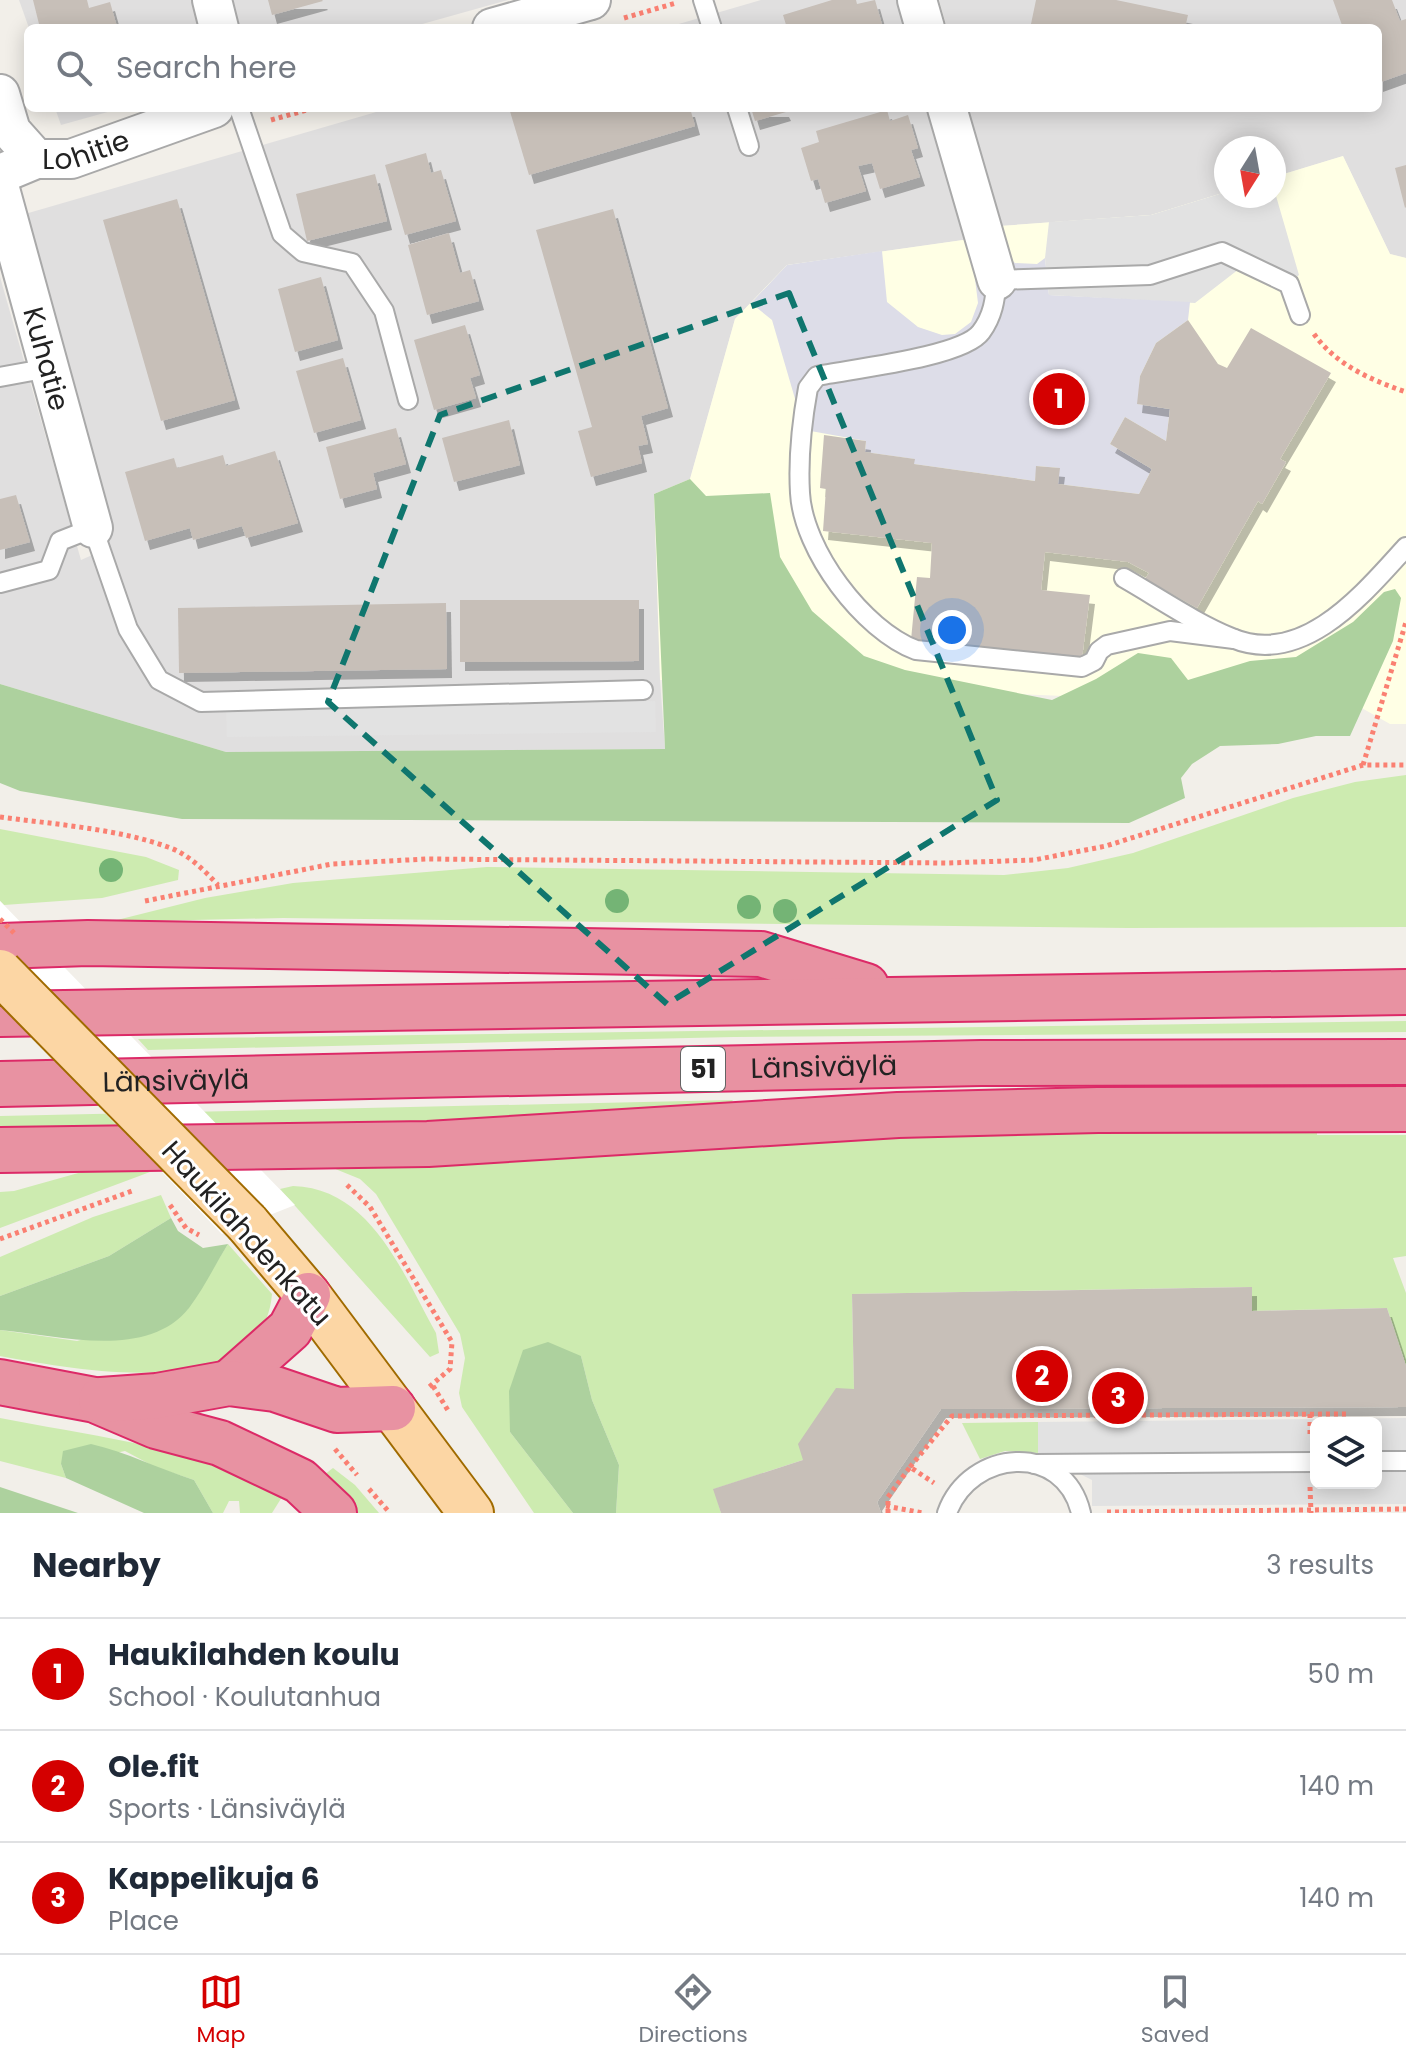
<!DOCTYPE html>
<meta charset="utf-8">
<style>
:root{--surface:#fff;--page:#f6f6f7;--text:#1f2937;--muted:#747a83;--line:#e0e1e3;--accent:#d40000}
body{margin:0;font-family:Poppins,sans-serif;background:var(--page);color:var(--text)}
.controls{position:absolute;right:24px;bottom:24px;display:grid;overflow:hidden;border-radius:12px;box-shadow:0 4px 20px #0003}
.controls button{width:72px;height:72px;display:grid;place-items:center;padding:0;border:0;border-bottom:2px solid var(--line);background:var(--surface);color:var(--text);font:40px sans-serif}
.compass{position:absolute;left:1214px;top:136px;width:72px;height:72px;border-radius:50%;background:var(--surface);box-shadow:0 4px 20px #0003;rotate:191deg}
.you{position:absolute;left:952px;top:630px;width:28px;height:28px;margin:-20px;border:6px solid #fff;border-radius:50%;background:#1a73e8;box-shadow:0 0 0 12px #1a73e833}
.badge{display:grid;place-items:center;width:52px;height:52px;border-radius:50%;background:var(--accent);color:#fff;font-size:26px;font-weight:700}
.pin{position:absolute;translate:-50% -50%;border:4px solid #fff;box-shadow:0 2px 8px #0006}
.list{margin:0;padding:0;list-style:none}
h2{display:flex;justify-content:space-between;align-items:center;height:104px;margin:0;padding:0 32px;font-size:34px}
h2 small{font-size:26px;font-weight:400;color:var(--muted)}
.list li{display:grid;grid-template-columns:52px 1fr auto;gap:24px;align-items:center;box-sizing:border-box;height:112px;padding:0 32px;border-top:2px solid var(--line)}
.list b{display:block;font-size:30px;white-space:nowrap}
.list p{margin:0;font-size:26px;white-space:nowrap;color:var(--muted)}
.list em{font-size:26px;font-style:normal;color:var(--muted)}
.icon{flex:none;width:44px;height:44px;fill:none;stroke:currentColor;stroke-width:2;stroke-linecap:round;stroke-linejoin:round}
.map{position:relative;flex:none;width:1406px;height:1513px;overflow:hidden}
.search{position:absolute;background:var(--surface);box-shadow:0 4px 20px #0003;left:24px;right:24px;top:24px;height:88px;display:flex;align-items:center;gap:20px;box-sizing:border-box;padding:0 28px;border-radius:12px;color:var(--muted);font-size:30px}
.sheet{height:440px;background:var(--surface)}
nav{display:flex;justify-content:space-around;align-items:center;box-sizing:border-box;height:112px;border-top:2px solid var(--line);background:var(--surface);font-size:22px;color:var(--muted)}
nav a{display:grid;justify-items:center;gap:4px}
nav .on{color:var(--accent)}
.map>svg:first-child{display:block}
.residential{fill:#e0dfdf}
.education{fill:#ffffe5}
.grass{fill:#cdebb0}
.forest{fill:#add19e}
.parking{fill:#e2e2e2;fill-rule:evenodd}
.plaza{fill:#dddde8}
.pier{fill:#fff}
.building{fill:#c7bfb8;filter:url(#shadow)}
.lines{fill:none;stroke-linecap:round;stroke-linejoin:round}
.service-casing{stroke:#a9a9a9;stroke-width:22}
.minor-casing{stroke:#a9a9a9;stroke-width:42}
.primary-casing{stroke:#a06b00;stroke-width:48}
.motorway-casing{stroke:#dc2a67;stroke-width:48}
.path{stroke:#fa8072;stroke-width:5;stroke-dasharray:4 4;stroke-linecap:butt}
.service{stroke:#fff;stroke-width:18}
.minor{stroke:#fff;stroke-width:38}
.primary{stroke:#fcd6a4;stroke-width:44}
.motorway{stroke:#e892a2;stroke-width:44}
.primary-bridge-casing{stroke:#a06b00;stroke-width:48;stroke-linecap:butt}
.path-bridge{stroke:#fa8072;stroke-width:5;stroke-dasharray:4 4;stroke-linecap:butt}
.primary-bridge{stroke:#fcd6a4;stroke-width:44}
.tree{fill:#74b475}
.marked{fill:none;stroke:#0f766e;stroke-width:6;stroke-dasharray:16 10;stroke-linejoin:round}
.labels{text-anchor:middle;stroke-width:6;stroke-linejoin:round;paint-order:stroke}
.shield{fill:#fff;stroke:#646464;stroke-width:2}
.shield-label{font-size:26px;font-weight:bold;fill:#222}
.street-label{font-size:28px;fill:#222;stroke:#fff}
</style>
<div class="map">
<svg width="1406" height="1513" viewBox="0 0 1406 1513">
<defs>
<filter id="shadow"><feDropShadow dx="5" dy="9" stdDeviation="0" flood-color="#0004"/></filter>
</defs>
<rect width="100%" height="100%" fill="#f2efe9"/>
<g class="residential">
<path d="M19,0H508L408,28H29Z"/>
<path d="M761,0H896L905,28H665Z"/>
<path d="M939,0H1406V258L1390,254L1343,156L1274,177V148H1226V192L1151,215L1000,226L968,108H1378V28H947Z"/>
<path d="M55,108H122L61,125Z"/>
<path d="M390,108H929L970,239L787,265L735,319L690,479L660,680L665,749L226,752L0,684V277L81,560L110,547L25,214Z"/>
</g>
<path class="education" d="M1343,156L1390,254L1406,258V724H1390L1305,676L1064,696L660,680L654,494L690,479L735,319L787,265L970,239L1000,226L1151,215L1226,192V196H1274V177Z"/>
<g class="grass">
<path d="M1406,775V927L1128,928L283,918L109,922L205,898L293,883L487,867L1004,875L1068,868L1133,853L1293,798L1355,782Z"/>
<path d="M0,829L146,857L179,870L178,880L102,898L4,905L0,901Z"/>
<path d="M1406,1021V1032L734,1037L148,1050L138,1039Z"/>
<path d="M733,1100L728,1106L466,1124L0,1133V1116Z"/>
<path d="M1317,1127V1135H1406V1256L1393,1258L1406,1293V1366L1387,1308L1252,1311L1251,1287L852,1294L854,1389H836L803,1460L714,1489L721,1513H616L619,1465L592,1400L581,1356L510,1432L573,1513H534L462,1407L459,1393L465,1358L460,1334L376,1194L360,1179L328,1166L921,1132Z"/>
<path d="M89,1170L150,1172L0,1228V1192L14,1191Z"/>
<path d="M293,1186C371,1188 403,1274 436,1333L439,1353L430,1357L280,1189Z"/>
<path d="M161,1195L171,1218L109,1256L0,1296V1257L93,1217Z"/>
<path d="M228,1244L272,1294C263,1407 72,1369 0,1356V1330L77,1341L187,1310Z"/>
<path d="M0,1418C94,1437 199,1446 282,1497L272,1513H240L239,1501H229L223,1513H213L194,1480L155,1467L125,1451L61,1464L66,1478L0,1461Z"/>
<path d="M1038,1422V1453L1005,1451L980,1459L962,1423Z"/>
<path d="M333,1468L355,1485L379,1513H356L320,1478Z"/>
</g>
<g class="forest">
<path d="M690,479L706,496L770,493L780,557L812,611L864,656L905,670L1052,700L1096,679L1138,653L1171,658L1188,680L1250,661L1296,657L1353,622L1384,592L1395,589L1401,598L1393,641L1350,736H1316L1278,744L1220,746L1192,764L1181,778L1185,798L1129,823L182,819L20,791L0,783V684L226,752L665,749L654,494Z"/>
<path d="M171,1218L178,1231L203,1248L228,1244C215,1265 204,1288 189,1308C147,1361 57,1335 0,1330V1296L109,1256Z"/>
<path d="M548,1342L581,1356L592,1400L619,1465L616,1513H573L510,1432L509,1391L523,1350Z"/>
<path d="M91,1444C127,1452 159,1469 194,1480L213,1513H144L66,1478L61,1464L63,1451Z"/>
<path d="M0,1487L78,1513H0Z"/>
</g>
<g class="parking">
<path d="M1274,189L1299,275L1284,287L1239,269L1195,303L1049,295L1045,258L1049,222L1151,215L1226,192V196H1274Z"/>
<path d="M655,701L656,732L227,737L226,707Z"/>
<path d="M1406,1418V1504L1092,1506V1480L1038,1453V1422ZM1316,1423H1376V1483H1316Z"/>
</g>
<path class="plaza" d="M970,239L1005,254L1015,263L1037,264L1045,258L1049,295L1190,302L1188,320L1156,343L1140,376L1138,404L1170,409L1166,441L1125,417L1110,444L1152,469L1139,494L1058,484L1059,468L1037,466L1035,481L914,464V459L865,452L866,441L794,428L798,409L772,320L751,303L787,265L882,251L887,302L918,327L942,335L955,334L971,322L978,303Z"/>
<path class="pier" d="M0,901L295,1205L222,1234L0,1005Z"/>
<g class="building">
<path d="M33,0H87L89,8L110,2L117,27L40,28Z"/>
<path d="M268,0H322L323,1L272,15Z"/>
<path d="M832,0H856L857,4L875,0L883,28H787L783,15Z"/>
<path d="M1036,0H1116L1188,15L1185,28H1051L1031,24Z"/>
<path d="M1333,0H1392L1400,21L1406,19V73L1378,83V28H1343Z"/>
<path d="M509,108H690L695,126L529,175Z"/>
<path d="M751,108H784L786,112L755,121Z"/>
<path d="M887,110L890,121L908,115L918,148L911,150L920,177L880,189L872,163L858,166L866,191L825,203L818,179L811,181L801,148L819,142L816,131Z"/>
<path d="M426,153L431,173L441,170L456,221L405,235L385,165Z"/>
<path d="M1406,165V207L1405,208L1395,168Z"/>
<path d="M375,174L387,221L307,241L296,194Z"/>
<path d="M177,199L235,400L161,421L103,220Z"/>
<path d="M613,209L668,408L641,416L648,444L638,446L642,463L591,477L578,431L592,427L536,230Z"/>
<path d="M449,233L460,273L470,270L479,301L427,315L408,245Z"/>
<path d="M321,277L338,340L295,352L278,289Z"/>
<path d="M1188,320L1218,364L1227,368L1251,328L1331,373L1280,459L1286,462L1262,504L1258,501L1197,608L1145,579L1149,573L1128,562L1045,552L1041,590L1090,595L1082,658L911,640L917,577L930,578L932,543L823,531L826,489L820,488L824,435L866,441L865,452L915,459L914,464L1035,481L1036,466L1060,468L1058,484L1139,494L1152,469L1110,444L1125,417L1166,441L1170,409L1137,404L1140,376L1156,343Z"/>
<path d="M465,325L480,375L470,378L476,398L434,410L414,340Z"/>
<path d="M343,358L361,420L314,433L296,371Z"/>
<path d="M509,420L520,465L454,482L442,438Z"/>
<path d="M396,428L406,464L373,473L377,489L340,499L326,447Z"/>
<path d="M275,451L298,523L246,538L242,526L193,540L190,528L145,541L125,472L174,458L177,468L223,455L226,466Z"/>
<path d="M16,495L30,542L0,550V499Z"/>
<path d="M460,600H639V661L460,662Z"/>
<path d="M446,603L447,669L179,673L178,608Z"/>
<path d="M1252,1287V1311L1387,1308L1406,1366V1407L941,1409L877,1502L881,1513H721L713,1489L803,1460L798,1444L836,1388L854,1389L852,1294Z"/>
</g>
<g class="lines">
<defs>
<g id="service">
<path d="M703,0L712,28"/>
<path d="M239,108L282,234L303,252L352,263L384,311L408,400"/>
<path d="M737,108L749,146"/>
<path d="M0,377L49,368"/>
<path d="M1124,578C1159,598 1195,623 1232,638C1303,668 1364,593 1406,547"/>
<path d="M0,583L49,570L60,541L93,528L128,629L159,680L201,702L643,690"/>
<path d="M1234,639L1170,631L1107,645L1099,651L1094,661L1082,667L916,650C863,630 803,550 800,493C798,459 802,421 808,388L817,376C851,369 963,357 981,332C993,316 995,300 997,280L1150,275L1222,252L1289,284L1300,315"/>
<path d="M1376,1461H1406"/>
<path d="M1035,1464L1316,1462"/>
<path d="M947,1513C970,1449 1064,1441 1081,1513"/>
</g>
<g id="minor">
<path d="M212,0L219,28"/>
<path d="M917,0L925,28"/>
<path d="M492,28L591,0"/>
<path d="M0,94L11,131L36,159"/>
<path d="M947,108L997,280"/>
<path id="s1" d="M0,174L36,159H71L214,108"/>
<path id="s2" d="M0,189L93,528"/>
</g>
<path id="primary" d="M247,1223L308,1295L471,1513"/>
<g id="motorway">
<path d="M0,946L88,943L761,954L866,986"/>
<path d="M0,1014L1406,992"/>
<path id="s3" d="M0,1084L981,1063L1406,1062"/>
<path d="M0,1150L428,1144L898,1115L1098,1110L1406,1109"/>
<path d="M0,1382L95,1400L156,1426L220,1443L300,1481L334,1513"/>
<path d="M229,1383L290,1329L308,1295"/>
<path d="M101,1400L157,1396L229,1383L275,1389L337,1410L393,1408"/>
</g>
</defs>
<use href="#service" class="service-casing"/>
<use href="#minor" class="minor-casing"/>
<use href="#primary" class="primary-casing"/>
<use href="#motorway" class="motorway-casing"/>
<g class="path">
<path d="M624,18L676,3"/>
<path d="M271,120L314,108"/>
<path d="M1314,334C1336,365 1371,380 1406,392"/>
<path d="M1363,765L1406,622"/>
<path d="M0,817C53,824 118,829 168,847C188,854 203,869 218,885"/>
<path d="M145,901L332,864L426,859L947,863L1034,860L1106,846L1363,765H1406"/>
<path d="M347,1185L370,1207L452,1342L450,1369L428,1388"/>
<path d="M170,1205L186,1228L199,1235"/>
<path d="M0,1239L132,1191"/>
<path d="M433,1386L449,1412"/>
<path d="M1310,1414V1437"/>
<path d="M335,1449L357,1475"/>
<path d="M910,1467L952,1416L1346,1414"/>
<path d="M1310,1487L1311,1513"/>
<path d="M369,1489L390,1513"/>
<path d="M886,1506L923,1513"/>
<path d="M1107,1512L1406,1509"/>
<path d="M888,1513V1497L910,1467L934,1483"/>
</g>
<use href="#service" class="service"/>
<use href="#minor" class="minor"/>
<use href="#primary" class="primary"/>
<use href="#motorway" class="motorway"/>
<defs>
<path id="primary-bridge" d="M0,972L247,1223"/>
</defs>
<use href="#primary-bridge" class="primary-bridge-casing"/>
<path class="path-bridge" d="M0,919L14,933"/>
<use href="#primary-bridge" class="primary-bridge"/>
</g>
<g class="tree">
<circle cx="111" cy="870" r="12"/>
<circle cx="617" cy="901" r="12"/>
<circle cx="749" cy="907" r="12"/>
<circle cx="785" cy="911" r="12"/>
</g>
<path class="marked" d="M789,293L997,800L667,1004L328,702L440,415Z"/>
<g class="labels">
<rect class="shield" x="681" y="1047" width="44" height="44" rx="6"/>
<g class="shield-label">
<text x="703" y="1078">51</text>
</g>
<g class="street-label">
<text dy="10" stroke="none"><textPath href="#s1" startOffset="90">Lohitie</textPath></text>
<text dy="10" stroke="none"><textPath href="#s2" startOffset="176">Kuhatie</textPath></text>
<text dy="10" stroke="none"><textPath href="#s3" startOffset="824">Länsiväylä</textPath></text>
<text dy="10" stroke="none"><textPath href="#s3" startOffset="176">Länsiväylä</textPath></text>
<text transform="translate(247 1233) rotate(48)" y="10">Haukilahdenkatu</text>
</g>
</g>
</svg>
<div class="controls">
<button><svg class="icon" aria-label="layers" viewBox="0 0 24 24"><path d="M12 4l9 5-9 5-9-5zM3 14l9 5 9-5"/></svg></button>
</div>
<svg class="compass" viewBox="-18 -18 36 36"><path d="M0-13l5 13h-10z" fill="#e53935"/><path d="M0 13l5-13h-10z" fill="#747a83"/></svg>
<div class="you"></div>
<div class="pin badge" style="left:1059px;top:399px">1</div>
<div class="pin badge" style="left:1042px;top:1376px">2</div>
<div class="pin badge" style="left:1118px;top:1398px">3</div>
<div class="search"><svg class="icon" aria-label="search" viewBox="0 0 24 24"><circle cx="10" cy="10" r="6"/><path d="M15 15l6 6"/></svg>Search here</div>
</div>
<section class="sheet">
<h2>Nearby<small>3 results</small></h2>
<ul class="list">
<li><span class="badge">1</span><div><b>Haukilahden koulu</b><p>School · Koulutanhua</p></div><em>50 m</em></li>
<li><span class="badge">2</span><div><b>Ole.fit</b><p>Sports · Länsiväylä</p></div><em>140 m</em></li>
<li><span class="badge">3</span><div><b>Kappelikuja 6</b><p>Place</p></div><em>140 m</em></li>
</ul>
</section>
<nav>
<a class="on"><svg class="icon" aria-label="map" viewBox="0 0 24 24"><path d="M3 6l6-2 6 2 6-2v14l-6 2-6-2-6 2zM9 4v14M15 6v14"/></svg>Map</a>
<a><svg class="icon" aria-label="directions" viewBox="0 0 24 24"><path d="M12 3l9 9-9 9-9-9zM9 14v-3h6M13 9l2 2-2 2"/></svg>Directions</a>
<a><svg class="icon" aria-label="saved" viewBox="0 0 24 24"><path d="M7 4h10v16l-5-4-5 4z"/></svg>Saved</a>
</nav>
